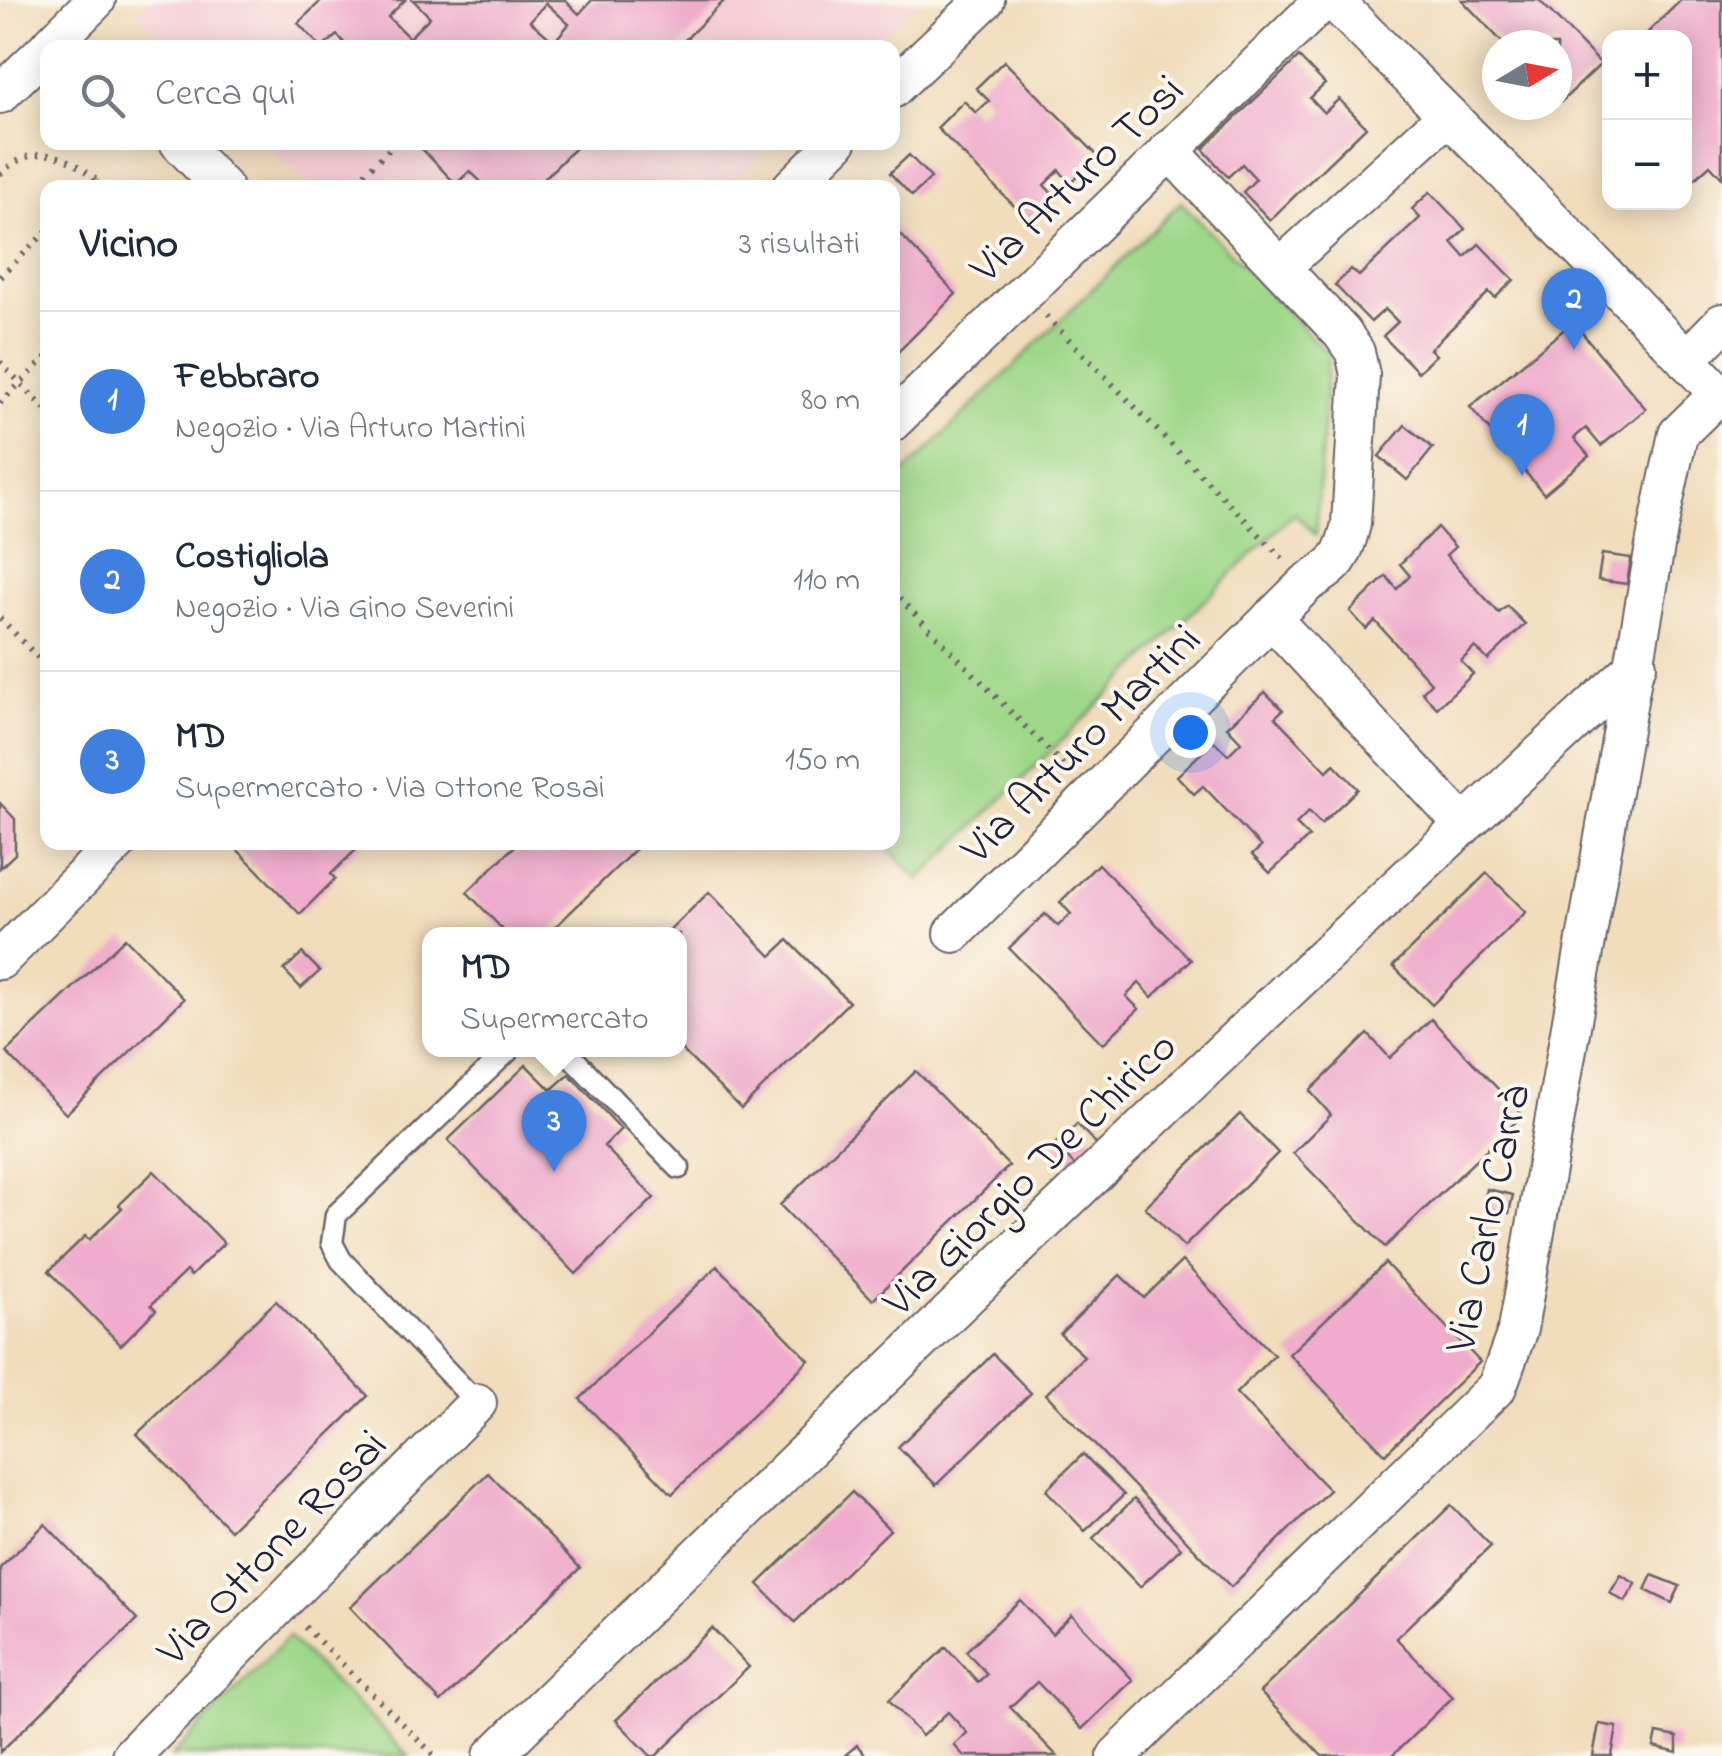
<!DOCTYPE html>
<html lang="it">
<meta charset="utf-8">
<style>
:root{--surface:#fff;--page:#f2f2f3;--text:#1f2937;--muted:#747a83;--line:#e0e1e3;--accent:#c8321e}
body{margin:0;font-family:"Indie Flower",sans-serif;background:var(--page);color:var(--text)}
.controls{position:absolute;right:30px;top:30px;display:grid;overflow:hidden;border-radius:20px;box-shadow:0 5px 25px #0003}
.controls button{width:90px;height:90px;display:grid;place-items:center;padding:0;border:0;border-bottom:2px solid var(--line);background:var(--surface);color:var(--text);font:50px sans-serif}
.compass{position:absolute;left:1482px;top:30px;width:90px;height:90px;border-radius:50%;background:var(--surface);box-shadow:0 5px 25px #0003;rotate:80deg}
.you{position:absolute;left:1190px;top:732px;width:35px;height:35px;margin:-25px;border:8px solid #fff;border-radius:50%;background:#1a73e8;box-shadow:0 0 0 15px #1a73e833}
.badge{display:grid;place-items:center;width:65px;height:65px;border-radius:50%;background:var(--accent);color:#fff;font-size:32px;font-weight:700}
.pin{position:absolute;translate:-50% -82px;filter:drop-shadow(0 2px 5px #0008)}
.pin::after{content:'';position:absolute;top:52px;width:35px;height:30px;background:inherit;clip-path:polygon(0 0,100% 0,50% 100%)}
.popup{position:absolute;left:422px;top:927px;width:265px;height:130px;box-sizing:border-box;display:grid;place-content:center;border-radius:20px;background:var(--surface);filter:drop-shadow(0 2px 8px #0005);font-size:32px;white-space:nowrap;color:var(--muted)}
.popup b{font-size:38px;color:var(--text)}
.popup::after{content:'';position:absolute;left:50%;top:100%;margin-left:-20px;border:20px solid transparent;border-top-color:var(--surface)}
.list{margin:0;padding:0;list-style:none}
h2{display:flex;justify-content:space-between;align-items:center;height:130px;margin:0;padding:0 40px;font-size:42px}
h2 small{font-size:32px;font-weight:400;color:var(--muted)}
.list li{display:grid;grid-template-columns:65px 1fr auto;gap:30px;align-items:center;box-sizing:border-box;height:180px;padding:0 40px;border-top:2px solid var(--line)}
.list b{display:block;font-size:38px;white-space:nowrap}
.list p{margin:0;font-size:32px;white-space:nowrap;color:var(--muted)}
.list em{font-size:32px;font-style:normal;color:var(--muted)}
.icon{flex:none;width:55px;height:55px;fill:none;stroke:currentColor;stroke-width:2;stroke-linecap:round;stroke-linejoin:round}
.map{position:relative;flex:none;width:1722px;height:1756px;overflow:hidden}
.search{position:absolute;background:var(--surface);box-shadow:0 5px 25px #0003;left:40px;top:40px;width:860px;height:110px;display:flex;align-items:center;gap:25px;box-sizing:border-box;padding:0 35px;border-radius:20px;color:var(--muted);font-size:38px}
.panel{position:absolute;background:var(--surface);box-shadow:0 5px 25px #0003;left:40px;top:180px;width:860px;height:670px;border-radius:20px}
.map>svg:first-child{display:block}
.built{fill:#f6cfd6}
.green{fill:#9fd789;stroke:#607c62;stroke-width:2.5}
.building{fill:#efaccc;fill-rule:evenodd}
.lines{fill:none;stroke-linecap:round;stroke-linejoin:round}
.service-casing{stroke:#6a6368;stroke-width:25}
.minor-casing{stroke:#6a6368;stroke-width:42}
.path{stroke:#6a6368;stroke-width:6;stroke-dasharray:2.5 8;stroke-linecap:butt}
.service{stroke:#fff;stroke-width:20}
.minor{stroke:#fff;stroke-width:38}
.labels{text-anchor:middle;stroke-width:8;stroke-linejoin:round;paint-order:stroke}
.street-label{font-size:45px;fill:#22223b;stroke:#fbf7ec}
</style>
<div class="map">
<svg width="1722" height="1756" viewBox="0 0 1722 1756">
<rect width="100%" height="100%" fill="#fbf7ec"/>
<filter id="ink" filterUnits="userSpaceOnUse"><feTurbulence type="fractalNoise" baseFrequency=".01" numOctaves="2"/><feDisplacementMap in="SourceGraphic" scale="20" xChannelSelector="R" yChannelSelector="G"/><feConvolveMatrix kernelMatrix="1 2 1 2 8 2 1 2 1" color-interpolation-filters="sRGB"/></filter>
<filter id="wash" filterUnits="userSpaceOnUse"><feTurbulence type="fractalNoise" baseFrequency=".0048" numOctaves="4" result="noise"/><feDisplacementMap in="SourceGraphic" scale="40" xChannelSelector="R" yChannelSelector="G"/><feGaussianBlur stdDeviation="2.25" result="paint"/><feColorMatrix in="noise" values="0 0 0 0 0 0 0 0 0 0 0 0 0 0 0 0 0 1.4 0 .05"/><feComposite in="paint" operator="in"/></filter>
<g filter="url(#wash)">
<rect width="100%" height="100%" fill="#f1dcbb"/>
<g class="built">
<path d="M149,0H920L871,48H172L137,12Z"/>
<path d="M265,143H773L727,188L309,187Z"/>
</g>
<g class="green">
<path d="M1181,202L1328,354L1316,535L1294,513L919,880L883,843L892,842L893,484Z"/>
<path d="M288,1637L409,1756H172Z"/>
</g>
<g id="blocks">
<g class="building">
<path d="M322,0H405L388,17L409,38L430,17L413,0H565L579,14L592,0H725L677,48H349L337,35L322,48L298,23ZM546,3L569,24L554,42L530,21Z"/>
<path d="M1462,0H1539L1601,64L1561,102L1557,98V45H1505Z"/>
<path d="M1681,0H1722V178L1710,165L1684,189V38H1642Z"/>
<path d="M1299,57L1325,84L1310,98L1324,113L1339,99L1366,127L1270,220L1243,192L1256,179L1242,164L1228,177L1203,149Z"/>
<path d="M1004,61L1098,156L1070,183L1059,170L1044,185L1056,198L1031,223L937,128L964,101L976,113L989,101L976,88Z"/>
<path d="M415,142H581L535,188H479L483,184L470,171L456,184Z"/>
<path d="M909,155L931,178L912,196L890,173Z"/>
<path d="M1430,192L1465,229L1452,242L1465,257L1479,244L1514,280L1495,298L1489,292L1430,349L1436,355L1418,372L1383,336L1398,322L1385,309L1371,322L1335,285L1351,269L1359,276L1420,218L1412,209Z"/>
<path d="M892,225L956,294L892,358Z"/>
<path d="M1573,322L1646,409L1601,446L1586,428L1574,438L1589,456L1544,494L1470,407Z"/>
<path d="M1405,425L1433,448L1407,480L1379,456Z"/>
<path d="M1437,527L1455,547L1446,555L1499,613L1507,606L1525,624L1488,660L1475,647L1461,661L1473,674L1437,708L1422,692L1431,683L1375,621L1366,629L1350,611L1386,576L1397,589L1410,576L1400,564Z"/>
<path d="M1602,554L1631,558L1627,584L1598,580Z"/>
<path d="M1265,692L1283,710L1275,717L1327,771L1334,764L1358,789L1321,824L1309,811L1296,824L1309,837L1270,873L1252,855L1261,847L1203,786L1194,794L1177,776L1214,741L1228,755L1241,742L1227,727Z"/>
<path d="M0,803L15,819V854L0,868Z"/>
<path d="M230,842H364L331,874L335,879L300,914Z"/>
<path d="M519,842H643L548,934H507L467,892Z"/>
<path d="M1098,864L1191,960L1152,997L1139,983L1126,996L1139,1009L1103,1044L1009,948L1045,914L1058,926L1071,914L1060,902Z"/>
<path d="M1487,873L1526,912L1432,1005L1393,966Z"/>
<path d="M709,892L771,956L788,940L849,1002L741,1109L679,1047V934H666Z"/>
<path d="M125,938L184,999L66,1114L6,1052Z"/>
<path d="M302,953L320,971L301,988L284,970Z"/>
<path d="M1431,1019L1523,1115L1385,1247L1293,1153L1331,1115L1310,1091L1368,1034L1390,1058Z"/>
<path d="M526,1065L551,1090L569,1074L621,1129L604,1146L654,1198L576,1274L448,1140Z"/>
<path d="M916,1071L1009,1166L873,1300L780,1205Z"/>
<path d="M1240,1114L1278,1153L1184,1247L1145,1207Z"/>
<path d="M1077,1124L1097,1145L1075,1166L1055,1144Z"/>
<path d="M154,1171L224,1243L191,1276L186,1271L151,1305L156,1310L121,1345L49,1271L85,1236L89,1240L122,1208L119,1205Z"/>
<path d="M1487,1189L1513,1195L1509,1213L1483,1208Z"/>
<path d="M1182,1261L1274,1355L1236,1393L1329,1490L1231,1587L1046,1394L1084,1356L1060,1334L1120,1275L1144,1298Z"/>
<path d="M1385,1263L1480,1362L1385,1454L1289,1354Z"/>
<path d="M717,1266L809,1360L672,1494L580,1399Z"/>
<path d="M276,1301L368,1396L230,1530L137,1434Z"/>
<path d="M993,1354L1031,1393L936,1485L898,1447Z"/>
<path d="M1083,1454L1124,1495L1085,1531L1046,1490Z"/>
<path d="M488,1473L580,1568L441,1702L350,1607Z"/>
<path d="M852,1492L890,1530L795,1622L758,1584Z"/>
<path d="M1134,1499L1181,1548L1140,1587L1093,1538Z"/>
<path d="M1451,1505L1491,1546L1396,1638L1453,1697L1392,1756H1322L1260,1692Z"/>
<path d="M45,1524L137,1620L0,1752V1568Z"/>
<path d="M1621,1575L1636,1584L1625,1602L1610,1593Z"/>
<path d="M1652,1575L1680,1586L1672,1603L1645,1590Z"/>
<path d="M1020,1600L1052,1634L1072,1615L1133,1680L1082,1729L1037,1682L1010,1707L1057,1756H964L954,1745L967,1733L948,1712L922,1736L889,1700L946,1647L978,1682L987,1674L966,1651Z"/>
<path d="M712,1628L749,1667L656,1756H651L616,1720Z"/>
<path d="M1599,1724L1617,1727L1612,1756H1593Z"/>
<path d="M1657,1733L1677,1737V1753L1654,1747Z"/>
<path d="M857,1745L866,1756H844Z"/>
</g>
</g>
</g>
<g filter="url(#ink)">
<use href="#blocks" fill-opacity="0" stroke="#6a6368" stroke-width="2.5"/>
<g class="lines">
<defs>
<g id="service">
<path d="M565,1050L679,1168"/>
<path d="M477,1403L341,1260L332,1243L336,1215L509,1050"/>
</g>
<g id="minor">
<path d="M1333,0L1540,207L1722,397"/>
<path d="M48,48L96,0"/>
<path d="M892,89L985,0"/>
<path d="M0,94L48,48"/>
<path d="M179,142L223,188"/>
<path d="M791,188L837,142"/>
<path d="M1281,267L1448,115"/>
<path d="M1686,360L1722,323"/>
<path d="M892,422L1324,0"/>
<path d="M1271,618L1463,824"/>
<path d="M954,933L1307,583C1337,565 1343,558 1351,524L1360,375L1355,352L1342,333L1169,150"/>
<path d="M0,960L118,842"/>
<path d="M131,1756L477,1403"/>
<path d="M493,1756C870,1388 1249,1021 1637,665"/>
<path d="M1117,1756L1497,1387L1518,1329L1658,529L1678,434L1722,391"/>
</g>
</defs>
<use href="#service" class="service-casing"/>
<use href="#minor" class="minor-casing"/>
<g class="path">
<path d="M0,174C36,139 74,156 104,188"/>
<path d="M90,188L98,180"/>
<path d="M349,188L397,142"/>
<path d="M0,277L48,230"/>
<path d="M1046,316L1285,561"/>
<path d="M0,362L48,412"/>
<path d="M0,403L48,356"/>
<path d="M892,591L1070,772"/>
<path d="M0,618L48,668"/>
<path d="M305,1627L435,1756"/>
</g>
<use href="#service" class="service"/>
<use href="#minor" class="minor"/>
</g>
</g>
<g class="labels">
<g class="street-label">
<text transform="translate(1075 177) rotate(-44)" y="16">Via Arturo Tosi</text>
<text transform="translate(1079 742) rotate(-45)" y="16">Via Arturo Martini</text>
<text transform="translate(1028 1172) rotate(-44)" y="16">Via Giorgio De Chirico</text>
<text transform="translate(1485 1218) rotate(-78)" y="16">Via Carlo Carrà</text>
<text transform="translate(270 1546) rotate(-46)" y="16">Via Ottone Rosai</text>
</g>
</g>
</svg>
<div class="controls">
<button>+</button>
<button>−</button>
</div>
<svg class="compass" viewBox="-18 -18 36 36"><path d="M0-13l5 13h-10z" fill="#e53935"/><path d="M0 13l5-13h-10z" fill="#747a83"/></svg>
<div class="you"></div>
<div class="pin badge" style="left:1522px;top:476px;background:#3f7fe0">1</div>
<div class="pin badge" style="left:1574px;top:350px;background:#3f7fe0">2</div>
<div class="pin badge" style="left:554px;top:1172px;background:#3f7fe0">3</div>
<div class="popup"><b>MD</b>Supermercato</div>
<div class="search"><svg class="icon" aria-label="search" viewBox="0 0 24 24"><circle cx="10" cy="10" r="6"/><path d="M15 15l6 6"/></svg>Cerca qui</div>
<section class="panel">
<h2>Vicino<small>3 risultati</small></h2>
<ul class="list">
<li><span class="badge" style="background:#3f7fe0">1</span><div><b>Febbraro</b><p>Negozio · Via Arturo Martini</p></div><em>80 m</em></li>
<li><span class="badge" style="background:#3f7fe0">2</span><div><b>Costigliola</b><p>Negozio · Via Gino Severini</p></div><em>110 m</em></li>
<li><span class="badge" style="background:#3f7fe0">3</span><div><b>MD</b><p>Supermercato · Via Ottone Rosai</p></div><em>150 m</em></li>
</ul>
</section>
</div>
